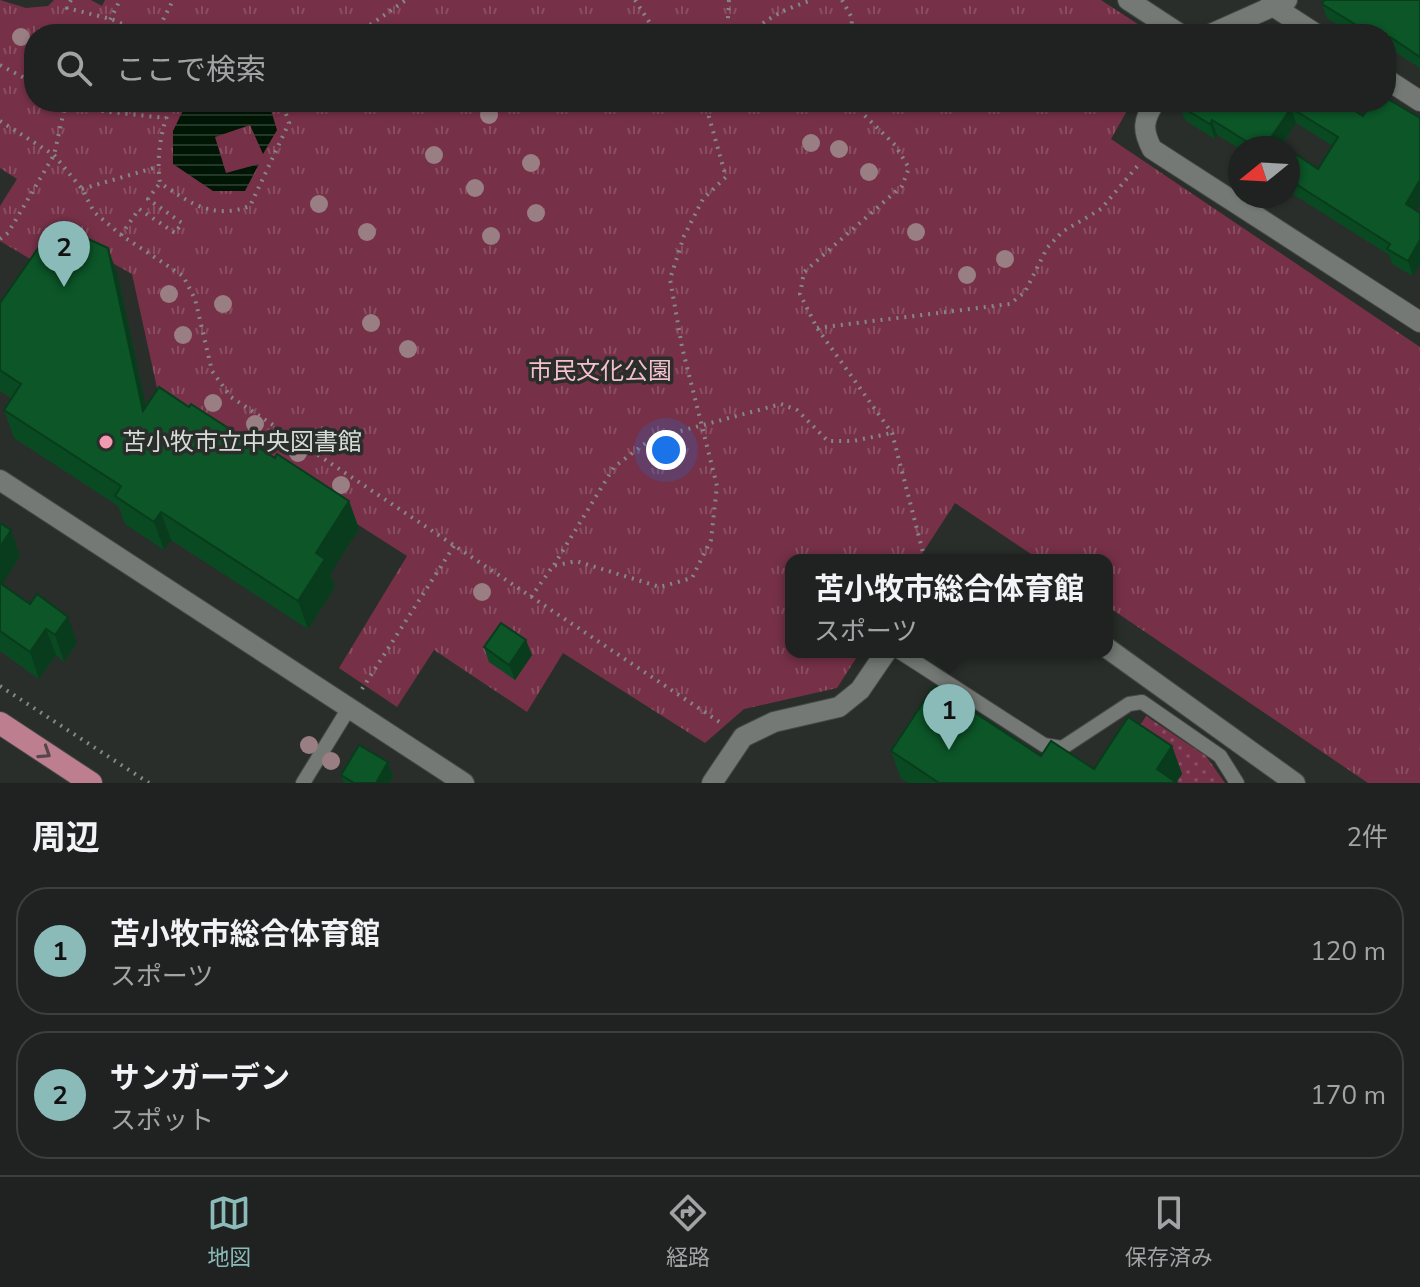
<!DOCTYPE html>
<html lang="ja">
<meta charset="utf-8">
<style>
:root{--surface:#1f2220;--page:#2c2f2d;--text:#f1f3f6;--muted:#a1a4a5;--line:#3c3f3e;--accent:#8bbbb9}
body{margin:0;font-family:"Nunito Sans","Noto Sans JP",sans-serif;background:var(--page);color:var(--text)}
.compass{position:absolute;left:1228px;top:136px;width:72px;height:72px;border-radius:50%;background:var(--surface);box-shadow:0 2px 6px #0004;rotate:252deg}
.you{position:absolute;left:666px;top:450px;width:28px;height:28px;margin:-20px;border:6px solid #fff;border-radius:50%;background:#1a73e8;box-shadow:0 0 0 12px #1a73e833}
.badge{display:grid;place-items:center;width:52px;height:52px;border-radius:50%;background:var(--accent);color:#111;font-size:26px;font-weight:700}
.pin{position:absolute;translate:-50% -66px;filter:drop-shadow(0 2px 4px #0008)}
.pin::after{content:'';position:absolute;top:42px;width:28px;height:24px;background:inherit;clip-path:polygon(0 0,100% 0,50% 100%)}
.popup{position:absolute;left:785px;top:554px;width:328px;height:104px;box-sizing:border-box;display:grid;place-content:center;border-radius:16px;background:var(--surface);filter:drop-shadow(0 2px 6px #0005);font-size:26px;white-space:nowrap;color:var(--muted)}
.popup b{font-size:30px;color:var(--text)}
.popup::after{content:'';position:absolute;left:50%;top:100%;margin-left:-16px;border:16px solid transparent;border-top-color:var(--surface)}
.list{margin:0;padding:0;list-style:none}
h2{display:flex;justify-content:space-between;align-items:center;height:104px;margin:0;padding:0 32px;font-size:34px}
h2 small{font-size:26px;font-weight:400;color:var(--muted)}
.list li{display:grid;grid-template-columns:52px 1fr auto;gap:24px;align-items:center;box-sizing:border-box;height:128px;margin:0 16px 16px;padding:0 16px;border:2px solid var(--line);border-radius:32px}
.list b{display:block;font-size:30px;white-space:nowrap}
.list p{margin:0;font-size:26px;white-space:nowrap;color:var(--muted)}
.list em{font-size:26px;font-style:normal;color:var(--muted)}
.icon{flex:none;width:44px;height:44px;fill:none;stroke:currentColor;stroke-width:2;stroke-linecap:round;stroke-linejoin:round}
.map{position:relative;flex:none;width:1420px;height:783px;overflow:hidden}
.search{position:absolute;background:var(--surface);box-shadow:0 2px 6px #0004;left:24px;right:24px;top:24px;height:88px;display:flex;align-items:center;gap:20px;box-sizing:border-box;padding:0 28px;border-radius:32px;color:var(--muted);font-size:30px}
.sheet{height:392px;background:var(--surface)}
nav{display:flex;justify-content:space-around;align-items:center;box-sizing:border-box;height:112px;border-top:2px solid var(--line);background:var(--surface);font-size:22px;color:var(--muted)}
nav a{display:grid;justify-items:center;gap:4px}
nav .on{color:var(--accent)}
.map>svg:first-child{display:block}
.grass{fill:url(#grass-dots)}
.park{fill:url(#park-tufts)}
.water{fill:url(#water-rules)}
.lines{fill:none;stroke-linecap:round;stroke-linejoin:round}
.service-casing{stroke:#454945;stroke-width:16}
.minor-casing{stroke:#454945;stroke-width:22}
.trunk-casing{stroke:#454945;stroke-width:24}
.path{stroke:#848885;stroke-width:4;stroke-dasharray:2 6;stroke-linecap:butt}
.service{stroke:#747975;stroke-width:14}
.minor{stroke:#747975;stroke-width:20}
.trunk{stroke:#bd7e90;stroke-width:22}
.tree{fill:#997e83}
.wall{fill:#0a4a22}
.shaded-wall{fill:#083c1c}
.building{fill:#0c5628;stroke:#083c1c;stroke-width:2}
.oneway{stroke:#554649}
.poi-dot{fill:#f19ab2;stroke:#292e2a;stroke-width:3}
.labels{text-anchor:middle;stroke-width:7;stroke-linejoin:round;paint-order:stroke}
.park-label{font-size:24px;fill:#f4bfcc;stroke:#292e2a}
.poi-label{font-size:24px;fill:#d8dbd8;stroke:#292e2a;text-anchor:start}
</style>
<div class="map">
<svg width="1420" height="783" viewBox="0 0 1420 783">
<defs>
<pattern id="grass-dots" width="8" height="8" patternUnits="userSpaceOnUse" patternTransform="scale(2)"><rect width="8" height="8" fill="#763148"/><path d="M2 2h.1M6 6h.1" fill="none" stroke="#894e62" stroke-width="1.8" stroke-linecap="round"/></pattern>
<pattern id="park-tufts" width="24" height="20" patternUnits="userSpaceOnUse" patternTransform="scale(2)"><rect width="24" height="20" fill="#763148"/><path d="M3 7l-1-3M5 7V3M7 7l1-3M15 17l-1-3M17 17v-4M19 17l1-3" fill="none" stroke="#894e62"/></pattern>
<pattern id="water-rules" width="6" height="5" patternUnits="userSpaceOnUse" patternTransform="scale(2)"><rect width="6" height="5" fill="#001605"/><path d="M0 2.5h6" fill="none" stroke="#243729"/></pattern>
</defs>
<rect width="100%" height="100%" fill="#292e2a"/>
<path class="grass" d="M1146,716L1206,756L1225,783H1176L1182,773L1105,783Z"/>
<path class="park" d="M0,0L26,8L48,6L54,0H91L102,6L105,0H1101L1153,34H34V102H1132L1111,139L1420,347V783H1368L1107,606V560H1040L955,503L918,560H791V652H860L837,688L744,709L705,743L563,653L527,712L434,650L397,707L339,668L407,556L159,397L132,274L61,234L42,266L0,241V206L17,179L0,168Z"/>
<path class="water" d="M187,102H257L270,107L277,130L263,154L250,125L215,137L226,173L259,164L245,191H213L173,164V131Z"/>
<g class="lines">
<defs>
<g id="service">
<path d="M900,652L1044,745L1062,748L1129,704L1142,702L1220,756L1237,783"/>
<path d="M303,783L349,708"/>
</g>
<g id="minor">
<path d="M1128,0L1180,34"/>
<path d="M1271,0L1273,6L1316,34"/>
<path d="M1211,34L1287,0"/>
<path d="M1386,79L1420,101"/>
<path d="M1155,102C1143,120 1142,130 1152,149L1420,322"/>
<path d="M0,480L464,783"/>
<path d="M1107,648L1295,783"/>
<path d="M712,783L743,737L774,722L839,707L860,690L886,652"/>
</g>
<path id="trunk" d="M0,723L91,783"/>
</defs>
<use href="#service" class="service-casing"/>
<use href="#minor" class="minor-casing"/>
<use href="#trunk" class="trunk-casing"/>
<g class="path">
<path d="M71,0L67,8L111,19L146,34"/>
<path d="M635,0L657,34"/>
<path d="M842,0L852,18L851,34"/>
<path d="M103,34L120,0"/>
<path d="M156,34L173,0"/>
<path d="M357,34L406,0"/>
<path d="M727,34L729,0"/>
<path d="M751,34C768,16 789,8 812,0"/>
<path d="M0,65L34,83"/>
<path d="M71,102L101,111L166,118"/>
<path d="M173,102C161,126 156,157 160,183C190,203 213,220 250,206L289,123L282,102"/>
<path d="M857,102L861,112L895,145L909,168L902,186L804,272L800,294L817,328L892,433L925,560"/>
<path d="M0,121L54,155L82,189L94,212L121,235L183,276L195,299L212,371L231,397L724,725"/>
<path d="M82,189L157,167"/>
<path d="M121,235L139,209L175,233L182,223L148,199L160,183"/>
<path d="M0,239L8,233L54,155L66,102"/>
<path d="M817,328L1010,304L1025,292L1047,248L1062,232L1101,209L1140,163"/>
<path d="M554,565L614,467L651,439L781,404L797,410L828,441H853L892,433"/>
<path d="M531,597L553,566L576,561L660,587L692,578L711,540L717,486L682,347L670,279L684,236L703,199L726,177L709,117L710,102"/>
<path d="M0,686L149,783"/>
<path d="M362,689L454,546"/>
</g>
<use href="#service" class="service"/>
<use href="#minor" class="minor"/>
<use href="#trunk" class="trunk"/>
</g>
<g class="tree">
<circle cx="21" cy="37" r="9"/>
<circle cx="489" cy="115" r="9"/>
<circle cx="811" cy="143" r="9"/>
<circle cx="839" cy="149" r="9"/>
<circle cx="434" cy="155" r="9"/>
<circle cx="531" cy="163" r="9"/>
<circle cx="869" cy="172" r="9"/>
<circle cx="475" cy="188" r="9"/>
<circle cx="319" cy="204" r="9"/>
<circle cx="536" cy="213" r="9"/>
<circle cx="367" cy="232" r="9"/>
<circle cx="916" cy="232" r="9"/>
<circle cx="491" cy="236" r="9"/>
<circle cx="1005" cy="259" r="9"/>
<circle cx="967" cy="275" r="9"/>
<circle cx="169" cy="294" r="9"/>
<circle cx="223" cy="304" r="9"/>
<circle cx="371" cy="323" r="9"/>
<circle cx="183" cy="335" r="9"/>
<circle cx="408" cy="349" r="9"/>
<circle cx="213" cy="403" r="9"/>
<circle cx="255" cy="424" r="9"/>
<circle cx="298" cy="453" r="9"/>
<circle cx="341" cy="485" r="9"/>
<circle cx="482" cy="592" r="9"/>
<circle cx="309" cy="745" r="9"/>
<circle cx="331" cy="761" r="9"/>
</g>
<g class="wall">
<path d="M1420,0V68L1395,52L1391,58L1386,55V34H1352L1327,18L1322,4Z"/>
<path d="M1177,102H1341L1416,211L1420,213V264L1413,276L1392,264L1389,255L1288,191V149L1318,169L1333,146L1296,123L1282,145L1287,148H1240V149L1217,135L1215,139L1186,121Z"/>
<path d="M118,276L146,406L189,407L349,501L359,529L330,574L335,587L308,629L171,540L164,550L125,524L118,506L14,438L4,410L12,399L0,391V303Z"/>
<path d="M0,523L11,530L20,556L3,583L4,586L77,643L64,662L56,655L39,679L0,651Z"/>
<path d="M484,647L532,655L515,680L489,662Z"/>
<path d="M1172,746L1182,774L1176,782L1177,783H908L901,779L891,751L1041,756L1094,769Z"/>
<path d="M388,762L393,777L390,783H344L341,775Z"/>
</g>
<g class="shaded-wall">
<path d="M1390,37L1395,52L1391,58L1386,44Z"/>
<path d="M1291,108L1296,123L1279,148H1264Z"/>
<path d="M1212,120L1217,135L1215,139L1210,124Z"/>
<path d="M1420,180V204L1411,219L1406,204Z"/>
<path d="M1420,240V264L1413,276L1408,261Z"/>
<path d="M108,248L118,276L153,439L143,411Z"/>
<path d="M349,501L359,529L330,574L335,587L308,629L298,601L316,553Z"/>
<path d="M161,512L171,540L164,550L154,522Z"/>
<path d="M11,530L20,556L3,583L6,591L0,600V547Z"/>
<path d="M68,617L77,643L64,662L55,635Z"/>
<path d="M46,629L56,655L39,679L30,652Z"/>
<path d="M526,640L532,655L515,680L509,665Z"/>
<path d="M1172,746L1182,774L1176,783L1157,769Z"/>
<path d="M388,762L393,777L390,783H376Z"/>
</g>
<g class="building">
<path d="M1324,0H1420V57L1390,37L1386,43V34H1371L1322,4Z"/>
<path d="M1386,98L1420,118V180L1406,204L1420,213V240L1408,261L1387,249L1390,244L1288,179V149L1318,169L1338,137L1291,108L1264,148H1257L1212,120L1210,124L1180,106L1183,102H1341L1363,116L1372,102H1386Z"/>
<path d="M1280,144L1287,148H1277Z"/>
<path d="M55,224L108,248L143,411L159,387L189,407L191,404L275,458L277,454L349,501L316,553L325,559L298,601L161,512L154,522L115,496L121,486L4,410L21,384L0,370V303Z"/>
<path d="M0,523L11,530L0,547Z"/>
<path d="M0,583L30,604L37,594L68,617L55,635L46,629L30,652L0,631Z"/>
<path d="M501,623L526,640L509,665L484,647Z"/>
<path d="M934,686L1041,756L1051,741L1094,769L1128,717L1172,746L1157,769L1177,783H939L891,751Z"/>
<path d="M359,745L388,762L376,783H354L341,775Z"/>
</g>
<defs><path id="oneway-chevron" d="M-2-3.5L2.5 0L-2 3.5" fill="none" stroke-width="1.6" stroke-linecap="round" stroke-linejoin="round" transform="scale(2)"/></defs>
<use class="oneway" href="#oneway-chevron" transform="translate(45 753) rotate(33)"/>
<circle class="poi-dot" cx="106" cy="442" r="8"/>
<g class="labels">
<g class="park-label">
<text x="600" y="379">市民文化公園</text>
</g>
<g class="poi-label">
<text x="122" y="450">苫小牧市立中央図書館</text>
</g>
</g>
</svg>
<svg class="compass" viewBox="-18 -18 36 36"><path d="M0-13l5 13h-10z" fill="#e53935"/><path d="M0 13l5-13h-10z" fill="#a1a4a5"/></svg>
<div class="you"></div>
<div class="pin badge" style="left:949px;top:750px">1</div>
<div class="popup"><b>苫小牧市総合体育館</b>スポーツ</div>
<div class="pin badge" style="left:64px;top:287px">2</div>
<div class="search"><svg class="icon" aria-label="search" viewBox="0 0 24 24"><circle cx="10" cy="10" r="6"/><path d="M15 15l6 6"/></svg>ここで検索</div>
</div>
<section class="sheet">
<h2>周辺<small>2件</small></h2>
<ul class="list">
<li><span class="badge">1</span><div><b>苫小牧市総合体育館</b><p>スポーツ</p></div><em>120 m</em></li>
<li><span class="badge">2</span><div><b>サンガーデン</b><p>スポット</p></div><em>170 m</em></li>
</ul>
</section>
<nav>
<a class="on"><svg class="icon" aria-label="map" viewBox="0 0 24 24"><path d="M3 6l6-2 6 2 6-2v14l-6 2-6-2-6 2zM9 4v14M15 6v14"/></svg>地図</a>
<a><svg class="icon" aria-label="directions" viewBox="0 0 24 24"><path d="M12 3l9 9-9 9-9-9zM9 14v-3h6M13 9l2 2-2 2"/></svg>経路</a>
<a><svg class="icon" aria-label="saved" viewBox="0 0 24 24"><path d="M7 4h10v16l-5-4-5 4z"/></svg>保存済み</a>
</nav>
